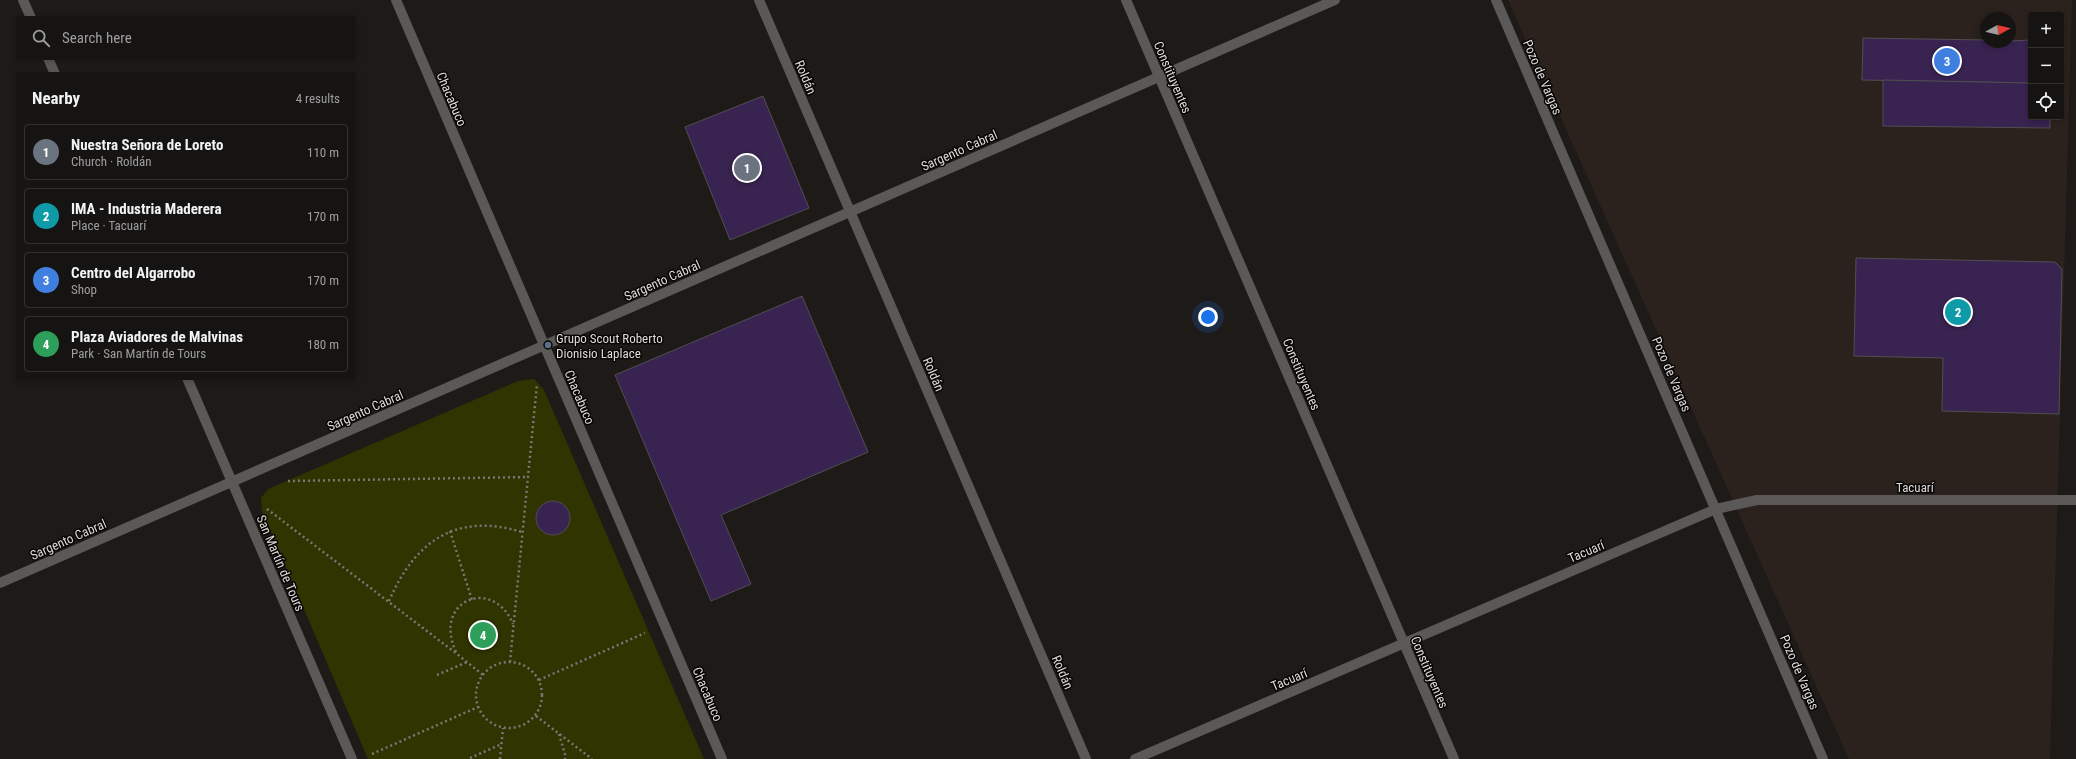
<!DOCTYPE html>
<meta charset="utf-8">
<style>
:root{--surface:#161412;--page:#232120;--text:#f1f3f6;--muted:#9e9e9f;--line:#353332;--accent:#65c5ee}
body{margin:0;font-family:"Roboto Condensed",sans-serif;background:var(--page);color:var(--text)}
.controls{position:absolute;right:12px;top:12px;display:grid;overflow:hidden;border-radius:4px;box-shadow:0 2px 6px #0003}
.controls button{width:36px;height:36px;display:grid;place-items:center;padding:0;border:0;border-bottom:1px solid var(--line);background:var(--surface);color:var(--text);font:20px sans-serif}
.compass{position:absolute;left:1980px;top:12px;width:36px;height:36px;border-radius:50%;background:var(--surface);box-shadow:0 2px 6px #0003;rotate:82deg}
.you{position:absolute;left:1208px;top:317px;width:14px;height:14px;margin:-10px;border:3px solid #fff;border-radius:50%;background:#1a73e8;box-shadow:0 0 0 6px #1a73e833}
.badge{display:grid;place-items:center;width:26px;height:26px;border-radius:50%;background:var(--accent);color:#fff;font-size:13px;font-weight:700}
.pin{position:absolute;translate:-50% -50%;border:2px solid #fff;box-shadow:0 1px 4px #0006}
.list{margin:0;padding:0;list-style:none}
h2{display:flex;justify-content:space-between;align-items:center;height:52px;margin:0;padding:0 16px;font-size:17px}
h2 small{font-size:13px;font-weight:400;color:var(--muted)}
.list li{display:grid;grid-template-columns:26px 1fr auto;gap:12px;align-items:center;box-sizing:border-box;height:56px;margin:0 8px 8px;padding:0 8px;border:1px solid var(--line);border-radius:4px}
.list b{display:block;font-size:15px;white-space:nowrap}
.list p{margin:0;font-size:13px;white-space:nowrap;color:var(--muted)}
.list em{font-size:13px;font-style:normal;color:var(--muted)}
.icon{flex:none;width:22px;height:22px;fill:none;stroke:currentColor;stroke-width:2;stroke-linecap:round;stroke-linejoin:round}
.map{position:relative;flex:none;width:2076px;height:759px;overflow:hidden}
.search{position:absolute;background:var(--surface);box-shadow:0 2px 6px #0003;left:16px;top:16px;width:340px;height:44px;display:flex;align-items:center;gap:10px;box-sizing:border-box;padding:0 14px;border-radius:4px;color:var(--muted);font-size:15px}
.panel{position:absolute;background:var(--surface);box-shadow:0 2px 6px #0003;left:16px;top:72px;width:340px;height:308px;border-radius:4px}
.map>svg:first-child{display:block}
.built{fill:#2b221d;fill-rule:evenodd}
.park{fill:#2f3400}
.building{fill:#392351;stroke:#504f52}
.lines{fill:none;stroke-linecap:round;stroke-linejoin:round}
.path{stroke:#7a7775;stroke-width:2.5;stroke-dasharray:2 3;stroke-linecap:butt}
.minor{stroke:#5b5958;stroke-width:10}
.service-dot{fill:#5c6f8a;stroke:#070605;stroke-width:1.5}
.labels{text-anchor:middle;stroke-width:3;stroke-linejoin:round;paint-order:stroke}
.street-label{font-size:13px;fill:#dfdcdb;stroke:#070605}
.poi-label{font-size:13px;fill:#dfdcdb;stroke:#070605;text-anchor:start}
</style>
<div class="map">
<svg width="2076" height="759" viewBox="0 0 2076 759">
<rect width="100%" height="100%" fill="#1e1a18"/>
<path class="built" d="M1508,0H2072L2050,759H1849ZM2031,15H2061V117H2031ZM1986,18H2010V42H1986Z"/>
<path class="park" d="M534,379L544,390L704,759H368L262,511L261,498L268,489L518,381Z"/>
<g class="building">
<path d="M1863,38L1986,40V42L2031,40V83L1862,80Z"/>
<path d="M1883,80L2031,83V117H2050V128L1883,126Z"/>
<path d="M763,96L809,208L730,240L685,127Z"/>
<path d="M1856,258L2055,262L2062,269L2059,414L1942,411L1943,358L1854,356Z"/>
<path d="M802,296L868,452L721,515L751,584L711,601L615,375Z"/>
<circle cx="553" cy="518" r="17"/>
</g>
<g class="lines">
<g class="path">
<path d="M288,481L528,477"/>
<path d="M267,509L457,654L483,675"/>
<path d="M450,531L472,600"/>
<path d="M389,601C415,541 456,512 522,532"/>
<path d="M456,652C432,600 493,576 513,624"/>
<circle cx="509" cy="695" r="33"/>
<path d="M510,662L537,384"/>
<path d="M437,675L467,662"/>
<path d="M539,680L645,633"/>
<path d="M536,716L592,759"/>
<path d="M559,734L565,754V759"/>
<path d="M372,754L478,707"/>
<path d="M470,758L502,744"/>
<path d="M500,759L503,728"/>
</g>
<g class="minor">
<path d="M23,0L31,18"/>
<path d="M396,0L722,759"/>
<path d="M759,0L1086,759"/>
<path d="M1126,0L1454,759"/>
<path d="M1496,0L1823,759"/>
<path d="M48,58L55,74"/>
<path d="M187,378L352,759"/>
<path d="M0,583L1335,0"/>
<path d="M1135,759L1716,509L1757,500H2076"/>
</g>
</g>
<circle class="service-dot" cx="548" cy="345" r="4"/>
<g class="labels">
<g class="street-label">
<text transform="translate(806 77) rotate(67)" y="5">Roldán</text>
<text transform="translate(1173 77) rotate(67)" y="5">Constituyentes</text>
<text transform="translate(1543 77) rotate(67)" y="5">Pozo de Vargas</text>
<text transform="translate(452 99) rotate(67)" y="5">Chacabuco</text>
<text transform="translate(959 150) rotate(-24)" y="5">Sargento Cabral</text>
<text transform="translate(662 280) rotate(-24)" y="5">Sargento Cabral</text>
<text transform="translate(934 374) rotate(67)" y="5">Roldán</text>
<text transform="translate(1302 374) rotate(67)" y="5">Constituyentes</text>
<text transform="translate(1672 374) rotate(67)" y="5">Pozo de Vargas</text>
<text transform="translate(580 397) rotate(67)" y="5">Chacabuco</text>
<text transform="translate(365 410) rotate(-24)" y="5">Sargento Cabral</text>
<text x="1915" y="492">Tacuarí</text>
<text transform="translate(68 539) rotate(-24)" y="5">Sargento Cabral</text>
<text transform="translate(1586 551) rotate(-23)" y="5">Tacuarí</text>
<text transform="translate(281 563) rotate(67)" y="5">San Martín de Tours</text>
<text transform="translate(1063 672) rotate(67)" y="5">Roldán</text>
<text transform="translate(1430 672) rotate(67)" y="5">Constituyentes</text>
<text transform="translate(1800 672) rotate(67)" y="5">Pozo de Vargas</text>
<text transform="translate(1289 679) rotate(-23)" y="5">Tacuarí</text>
<text transform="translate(708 694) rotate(67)" y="5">Chacabuco</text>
</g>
<g class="poi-label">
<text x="556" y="343">Grupo Scout Roberto<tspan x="556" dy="15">Dionisio Laplace</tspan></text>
</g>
</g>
</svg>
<div class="controls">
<button>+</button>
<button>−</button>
<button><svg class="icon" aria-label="locate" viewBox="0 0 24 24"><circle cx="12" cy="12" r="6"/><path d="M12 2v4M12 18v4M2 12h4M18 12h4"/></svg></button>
</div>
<svg class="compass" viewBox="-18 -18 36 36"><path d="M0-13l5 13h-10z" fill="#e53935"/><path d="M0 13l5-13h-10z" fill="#9e9e9f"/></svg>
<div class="you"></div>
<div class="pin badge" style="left:747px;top:168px;background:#6b7280">1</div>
<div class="pin badge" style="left:1958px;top:312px;background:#0f9aa8">2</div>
<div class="pin badge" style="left:1947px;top:61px;background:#3f7fe0">3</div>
<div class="pin badge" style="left:483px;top:635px;background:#2e9e5b">4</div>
<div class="search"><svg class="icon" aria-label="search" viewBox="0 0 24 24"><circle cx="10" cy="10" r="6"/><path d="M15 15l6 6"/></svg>Search here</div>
<section class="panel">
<h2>Nearby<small>4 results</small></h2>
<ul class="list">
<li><span class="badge" style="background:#6b7280">1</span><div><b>Nuestra Señora de Loreto</b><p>Church · Roldán</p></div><em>110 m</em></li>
<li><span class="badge" style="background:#0f9aa8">2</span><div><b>IMA - Industria Maderera</b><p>Place · Tacuarí</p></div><em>170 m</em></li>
<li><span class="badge" style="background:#3f7fe0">3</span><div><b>Centro del Algarrobo</b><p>Shop</p></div><em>170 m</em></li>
<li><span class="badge" style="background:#2e9e5b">4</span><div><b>Plaza Aviadores de Malvinas</b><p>Park · San Martín de Tours</p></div><em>180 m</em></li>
</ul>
</section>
</div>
